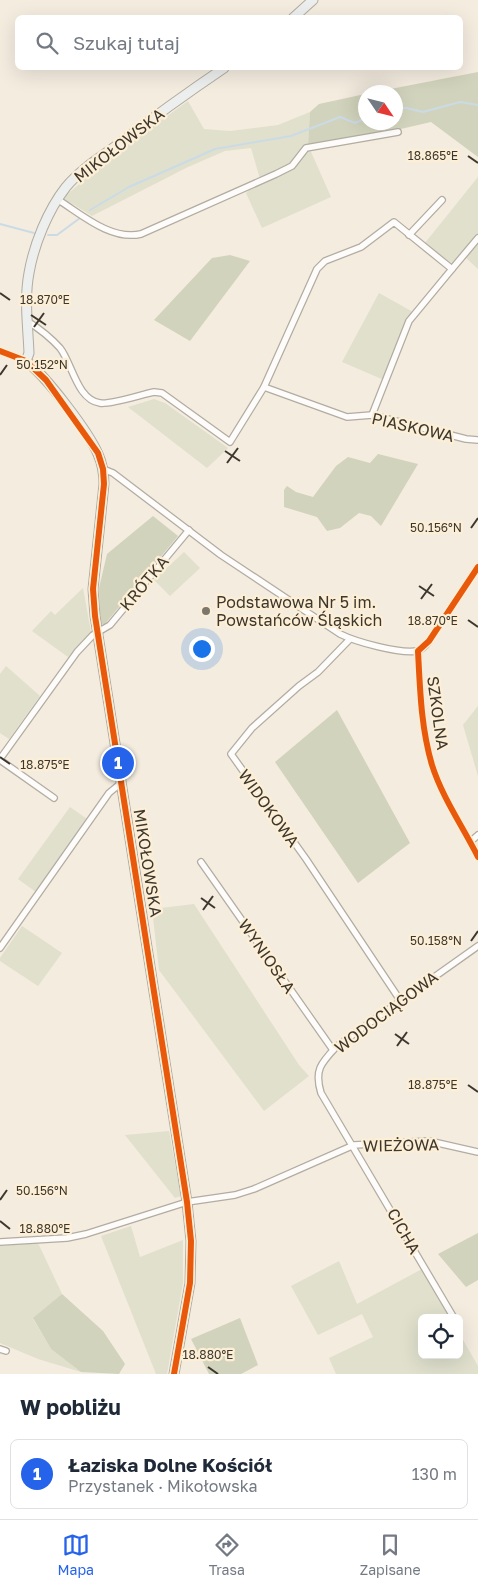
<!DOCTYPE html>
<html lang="pl">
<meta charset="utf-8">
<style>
:root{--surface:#fff;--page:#f6f6f7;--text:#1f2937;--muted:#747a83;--line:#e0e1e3;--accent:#2563eb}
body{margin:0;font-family:"Golos Text",sans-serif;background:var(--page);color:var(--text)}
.controls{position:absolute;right:15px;bottom:15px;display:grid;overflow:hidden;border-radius:8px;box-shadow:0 5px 20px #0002}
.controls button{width:45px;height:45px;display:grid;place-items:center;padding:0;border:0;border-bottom:1px solid var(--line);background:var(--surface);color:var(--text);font:25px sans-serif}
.compass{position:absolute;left:358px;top:85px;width:45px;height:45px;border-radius:50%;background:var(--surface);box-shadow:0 5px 20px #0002;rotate:125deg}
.you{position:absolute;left:201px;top:648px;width:18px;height:18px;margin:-12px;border:4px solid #fff;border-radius:50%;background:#1a73e8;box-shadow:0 0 0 8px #1a73e833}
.badge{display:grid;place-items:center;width:32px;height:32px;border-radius:50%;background:var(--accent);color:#fff;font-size:16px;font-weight:700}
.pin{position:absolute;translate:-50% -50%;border:2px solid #fff;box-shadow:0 1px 5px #0006}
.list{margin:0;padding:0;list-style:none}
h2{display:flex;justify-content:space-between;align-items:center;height:65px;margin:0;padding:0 20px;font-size:21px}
h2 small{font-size:16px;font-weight:400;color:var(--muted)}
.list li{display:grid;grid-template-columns:32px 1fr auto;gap:15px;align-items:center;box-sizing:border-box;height:70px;margin:0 10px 10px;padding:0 10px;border:1px solid var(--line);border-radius:8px}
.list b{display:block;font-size:19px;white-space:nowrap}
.list p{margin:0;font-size:16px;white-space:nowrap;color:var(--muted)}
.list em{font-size:16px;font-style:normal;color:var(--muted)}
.icon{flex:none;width:28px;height:28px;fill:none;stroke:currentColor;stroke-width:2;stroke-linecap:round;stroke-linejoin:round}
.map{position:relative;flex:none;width:478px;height:1374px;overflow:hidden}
.search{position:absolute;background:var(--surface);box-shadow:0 5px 20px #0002;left:15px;right:15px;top:15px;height:55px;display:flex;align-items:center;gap:12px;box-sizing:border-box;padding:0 18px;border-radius:8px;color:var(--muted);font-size:19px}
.sheet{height:145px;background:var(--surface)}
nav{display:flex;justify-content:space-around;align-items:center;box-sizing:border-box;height:70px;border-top:1px solid var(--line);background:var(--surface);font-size:14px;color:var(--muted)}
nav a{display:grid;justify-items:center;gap:2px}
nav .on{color:var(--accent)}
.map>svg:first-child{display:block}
.green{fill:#e0e0cd}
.forest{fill:#d2d3bc}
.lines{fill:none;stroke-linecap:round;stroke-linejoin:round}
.stream{stroke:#cadbe6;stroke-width:2}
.street-casing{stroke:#b2aca1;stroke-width:8}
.secondary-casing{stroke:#b2aca1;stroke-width:11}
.street{stroke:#fdfcfa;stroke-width:5.5}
.secondary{stroke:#ecefed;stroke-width:9}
.cycleway-casing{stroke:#fdefd6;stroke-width:9}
.cycleway{stroke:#e8590c;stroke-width:6}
.ticks{fill:none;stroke:#3d372d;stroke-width:2}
.poi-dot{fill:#7d766b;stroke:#fdefd6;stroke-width:2}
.labels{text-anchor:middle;stroke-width:4.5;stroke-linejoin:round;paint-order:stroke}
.street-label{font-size:16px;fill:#3d372d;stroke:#fdefd6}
.poi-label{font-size:16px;fill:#3d372d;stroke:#fdefd6;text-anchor:start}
.ticks-label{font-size:12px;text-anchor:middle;fill:#3d372d;stroke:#fdefd6;stroke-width:4.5;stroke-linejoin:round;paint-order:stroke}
</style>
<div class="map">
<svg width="478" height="1374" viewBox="0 0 478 1374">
<rect width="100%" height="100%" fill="#f4ecdf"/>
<g class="green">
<path d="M188,101L204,129L230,131L278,125L310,112L308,145L331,197L262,228L246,193L260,179L251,148L225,151L188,167L92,216L63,198L113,155Z"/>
<path d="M478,177V269L464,256L455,266L425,243Z"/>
<path d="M379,293L413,312L384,380L342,362Z"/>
<path d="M154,399L165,403L228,448L207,468L128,407Z"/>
<path d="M184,552L200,568L170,596L154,580Z"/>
<path d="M83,588L91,632L68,657L32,631L51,611L55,615Z"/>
<path d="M6,666L40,696L9,739L0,733V674Z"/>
<path d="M478,706V776L463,725Z"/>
<path d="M70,807L87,819L36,892L18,879Z"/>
<path d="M194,904L299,1065L309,1076L264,1111L159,970L152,909Z"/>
<path d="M22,926L62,953L38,986L0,961V958Z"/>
<path d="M169,1131L181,1196L175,1198L125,1135Z"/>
<path d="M131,1226L140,1257L183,1240V1283L167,1374H156L101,1236Z"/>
<path d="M38,1243L62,1294L33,1319L51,1349L81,1372L38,1359L0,1343V1246Z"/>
<path d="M339,1261L357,1304L422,1269L450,1318H422V1355H459V1333L478,1366V1374H336L329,1358L373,1337L362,1314L318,1335L291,1286Z"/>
</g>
<g class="forest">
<path d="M478,72V157L431,122L310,150L308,145L310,112L319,104L365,94L366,122H396V92H375Z"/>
<path d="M230,255L250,261L190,341L154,320L212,258Z"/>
<path d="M378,454L418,464L381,526L371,516L359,513L340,528L327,531L317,517L284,507V490L287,486L296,492L313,497L336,466L348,457L370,463Z"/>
<path d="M153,516L178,536L104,625L100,623L99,588L107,554Z"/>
<path d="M337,710L410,843L358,883L275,762Z"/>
<path d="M478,1233V1280L466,1287L438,1254Z"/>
<path d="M62,1294L103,1331L125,1364L119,1374L81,1372L51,1349L33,1318Z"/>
<path d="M240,1318L258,1365L241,1374H209L191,1339Z"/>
</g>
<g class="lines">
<g class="stream">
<path d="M396,108H406L423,112L460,102L478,105"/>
<path d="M90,210L129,187L215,149L291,136L340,117L355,123L366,118"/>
<path d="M0,224L34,233"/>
<path d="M48,235H57L80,218"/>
</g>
<defs>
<g id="street">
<path d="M57,199C81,214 111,241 141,234L276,174L292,166L306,148L398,132"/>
<path d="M409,235L442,200"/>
<path d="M452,269L478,238"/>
<path d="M27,321C40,329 50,337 60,348C72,363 77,400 100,403C110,405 143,394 154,392L162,393L230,442L264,387L317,269L325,261L361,247L394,222L452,269L409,321L372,415"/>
<path d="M0,351L26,361"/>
<path d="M264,387L347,417L372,415L466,439L478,440"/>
<path d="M103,469L113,473L221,555L340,634C356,642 400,654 417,651C422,650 426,645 429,641L478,567"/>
<path d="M350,639L318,672L299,686L252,728L231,754L306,859L400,1000"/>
<path d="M418,651C420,689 421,728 432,765C442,797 463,827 478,857"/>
<path d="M0,759L77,652L93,635L110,625L189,530"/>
<path d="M0,760L54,798"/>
<path d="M470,842L478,835"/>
<path d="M201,862L333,1050"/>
<path d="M0,948L109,793L121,783"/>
<path d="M0,1242L67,1238L86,1234L187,1202L235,1195L254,1189L354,1145L429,1141L478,1152"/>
<path d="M454,1318L321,1093C314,1070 321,1063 337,1046L478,946"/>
<path d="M0,1349L6,1351"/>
</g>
<g id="secondary">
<path d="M293,18L313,0"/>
<path d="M174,1374L190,1283L191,1241L187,1202L95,616L93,589L104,484C104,474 102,463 98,454C88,431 46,376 26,361L29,353C28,327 24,299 29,273C34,244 48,210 66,187C80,170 99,158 116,146C151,119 187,93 224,68"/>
</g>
</defs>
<use href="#street" class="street-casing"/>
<use href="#secondary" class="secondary-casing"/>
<use href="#street" class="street"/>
<use href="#secondary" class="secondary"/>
<defs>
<g id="cycleway">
<path d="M0,351L26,361L46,380L98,453L103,469L104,484L93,589L95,616L187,1202L191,1241L190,1283L174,1374"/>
<path d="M478,567L429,641L418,651C420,689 421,728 432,765C442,797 463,827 478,857"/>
</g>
</defs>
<use href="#cycleway" class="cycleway-casing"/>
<use href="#cycleway" class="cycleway"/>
</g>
<path class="ticks" d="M468,156L478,163M0,293L10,300M31,315L46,325M34,327L44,313M0,375L7,365M225,451L240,461M227,463L238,448M471,528L478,518M419,586L434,596M421,599L432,584M468,620L478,627M0,757L10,764M201,898L215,908M203,910L213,896M471,941L478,931M395,1034L409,1044M397,1046L407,1032M468,1085L478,1092M0,1200L7,1190M0,1221L10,1229M208,1367L218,1374"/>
<circle class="poi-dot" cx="206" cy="611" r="5"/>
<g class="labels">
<g class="street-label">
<text transform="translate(119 145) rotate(-38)" y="6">MIKOŁOWSKA</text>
<text transform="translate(413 427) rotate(13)" y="6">PIASKOWA</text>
<text transform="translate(144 583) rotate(-50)" y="6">KRÓTKA</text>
<text transform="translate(438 713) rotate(82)" y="6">SZKOLNA</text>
<text transform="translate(269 808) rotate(54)" y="6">WIDOKOWA</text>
<text transform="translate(148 863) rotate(81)" y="6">MIKOŁOWSKA</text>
<text transform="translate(267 956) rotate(55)" y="6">WYNIOSŁA</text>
<text transform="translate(386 1012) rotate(-37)" y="6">WODOCIĄGOWA</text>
<text transform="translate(401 1145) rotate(-1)" y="6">WIEŻOWA</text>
<text transform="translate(404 1231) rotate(60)" y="6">CICHA</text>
</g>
<g class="poi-label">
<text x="216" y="608">Podstawowa Nr 5 im.<tspan x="216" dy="18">Powstańców Śląskich</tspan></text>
</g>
</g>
<g class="ticks-label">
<text x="433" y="160">18.865°E</text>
<text x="45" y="304">18.870°E</text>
<text x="42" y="369">50.152°N</text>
<text x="436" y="532">50.156°N</text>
<text x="433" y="625">18.870°E</text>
<text x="45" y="769">18.875°E</text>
<text x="436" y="945">50.158°N</text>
<text x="433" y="1089">18.875°E</text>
<text x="42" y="1195">50.156°N</text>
<text x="45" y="1233">18.880°E</text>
<text x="208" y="1359">18.880°E</text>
</g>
</svg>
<div class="controls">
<button><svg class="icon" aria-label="locate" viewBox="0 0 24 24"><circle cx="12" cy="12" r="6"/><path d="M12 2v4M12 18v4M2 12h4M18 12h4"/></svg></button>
</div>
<svg class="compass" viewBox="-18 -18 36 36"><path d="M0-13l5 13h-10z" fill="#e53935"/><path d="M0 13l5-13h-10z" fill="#747a83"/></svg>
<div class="you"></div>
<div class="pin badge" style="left:118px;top:763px">1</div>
<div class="search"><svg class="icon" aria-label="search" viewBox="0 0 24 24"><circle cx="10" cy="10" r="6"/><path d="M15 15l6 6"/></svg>Szukaj tutaj</div>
</div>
<section class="sheet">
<h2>W pobliżu<small></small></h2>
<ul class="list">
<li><span class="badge">1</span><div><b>Łaziska Dolne Kościół</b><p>Przystanek · Mikołowska</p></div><em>130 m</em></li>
</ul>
</section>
<nav>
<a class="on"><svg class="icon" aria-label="map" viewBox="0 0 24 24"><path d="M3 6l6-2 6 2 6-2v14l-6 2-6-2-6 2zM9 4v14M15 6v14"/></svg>Mapa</a>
<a><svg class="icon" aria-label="directions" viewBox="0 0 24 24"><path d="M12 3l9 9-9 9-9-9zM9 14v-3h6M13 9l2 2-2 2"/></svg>Trasa</a>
<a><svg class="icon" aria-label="saved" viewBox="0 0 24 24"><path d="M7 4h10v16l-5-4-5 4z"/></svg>Zapisane</a>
</nav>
